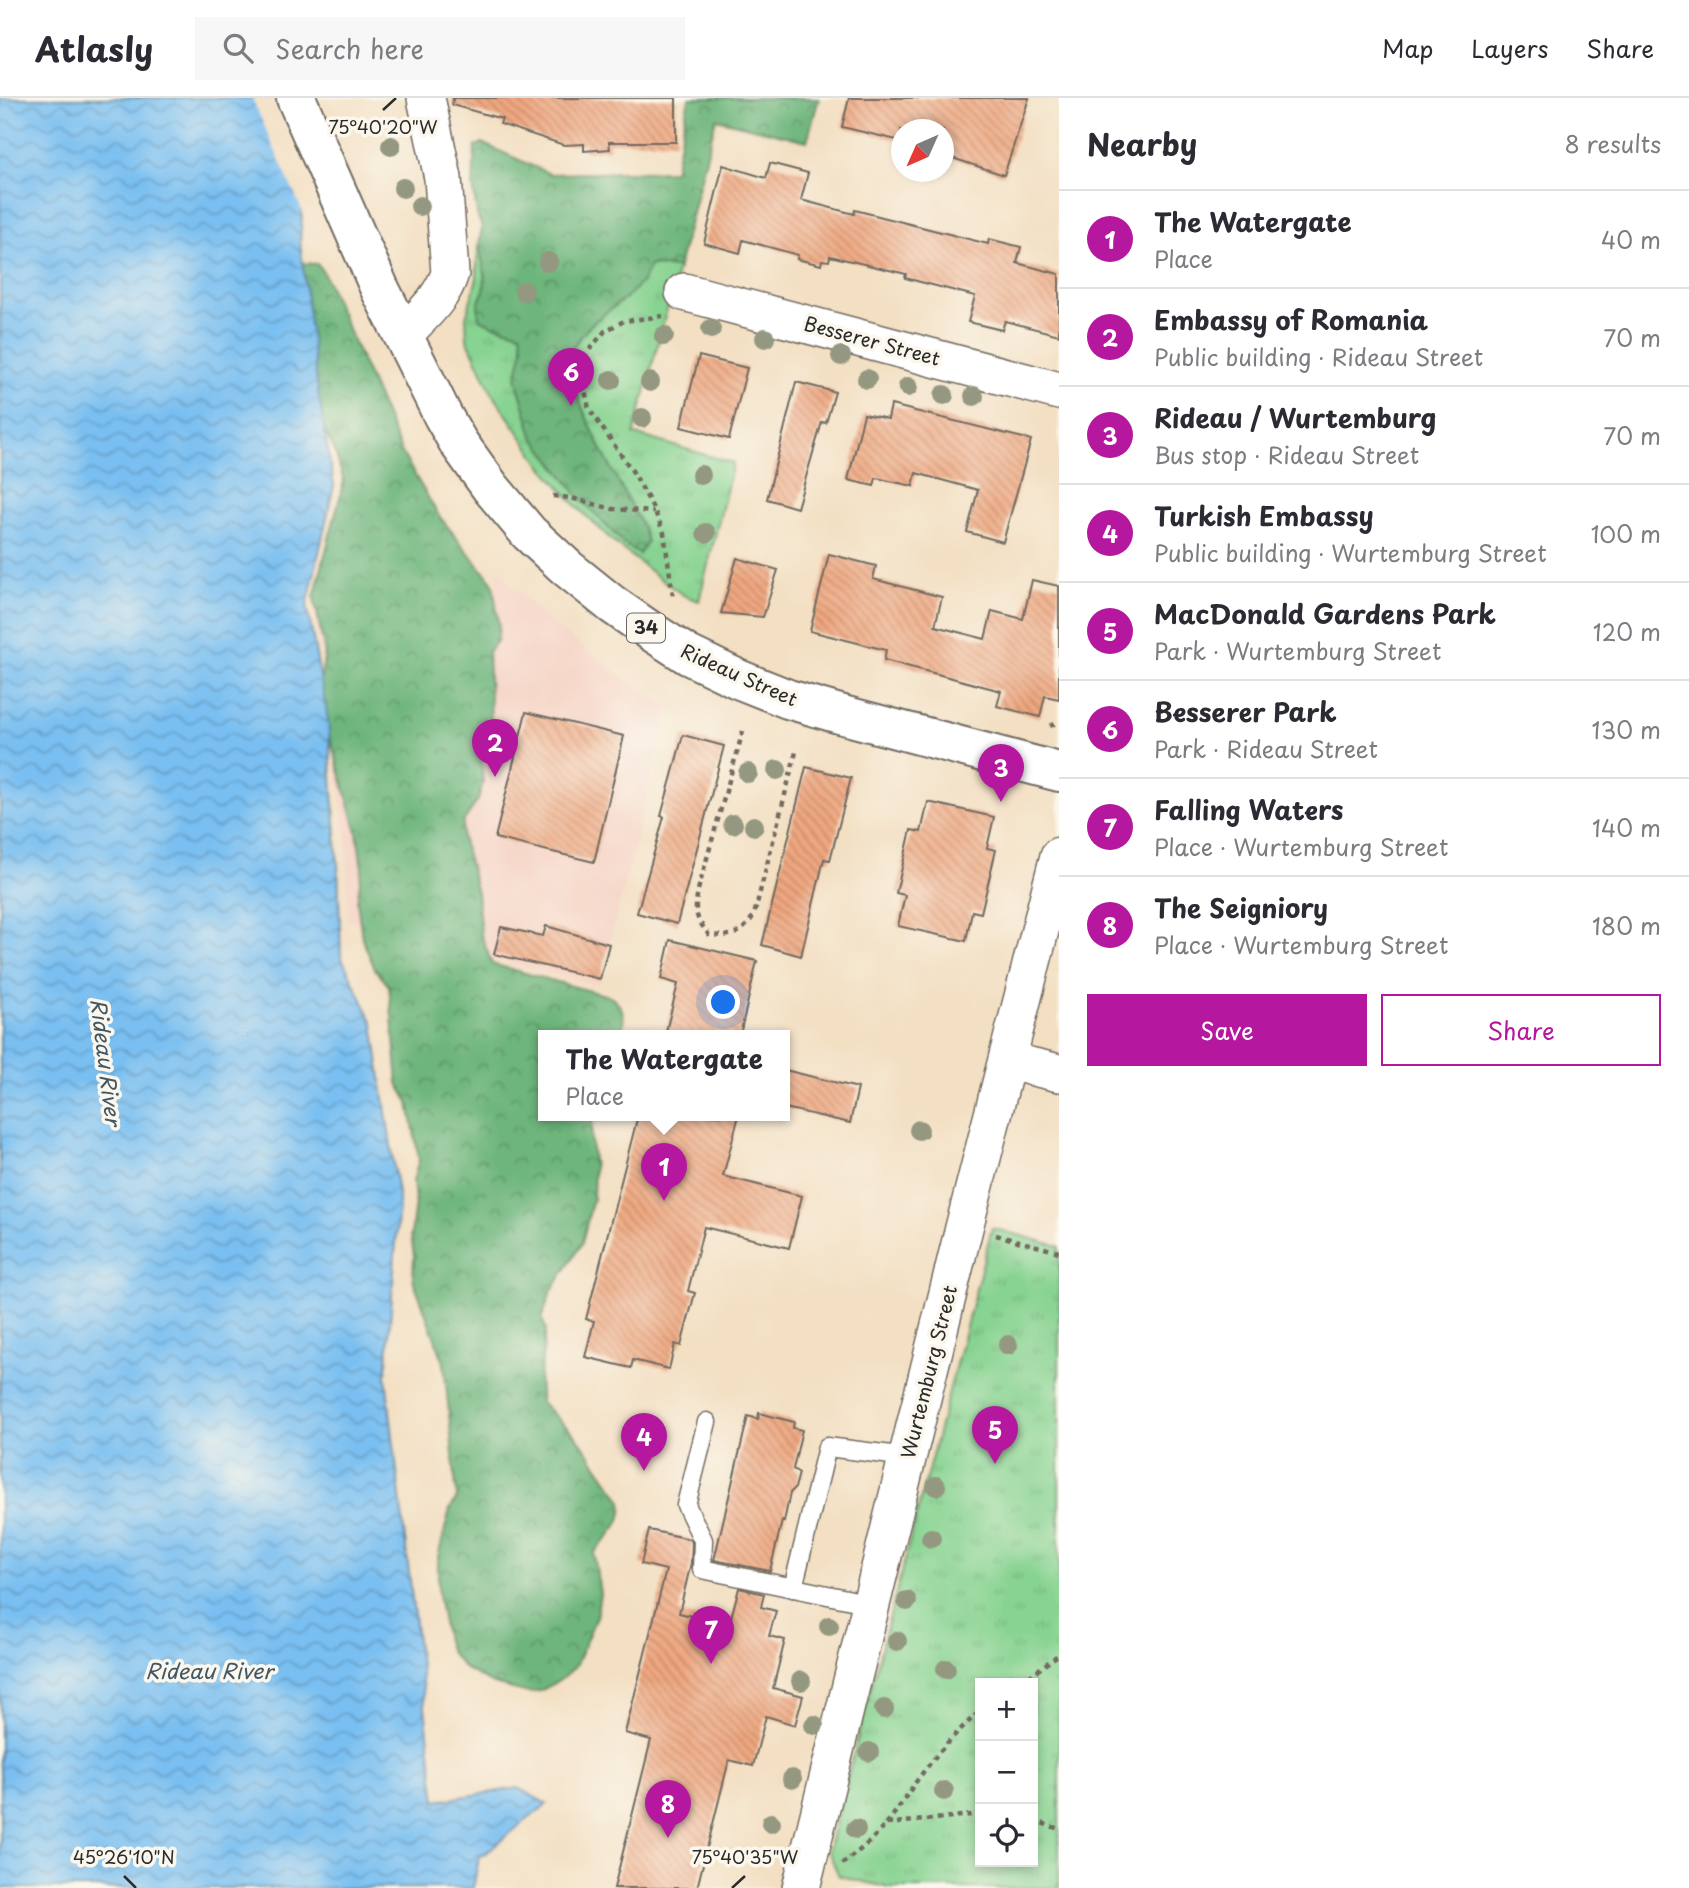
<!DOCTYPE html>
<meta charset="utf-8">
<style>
:root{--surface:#fff;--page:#f7f7f7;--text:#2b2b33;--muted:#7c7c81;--line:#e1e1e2;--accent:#b5179e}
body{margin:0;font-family:"Playpen Sans",sans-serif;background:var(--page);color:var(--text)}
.controls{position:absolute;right:21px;bottom:21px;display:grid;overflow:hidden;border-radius:0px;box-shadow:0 4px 10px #0003}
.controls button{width:63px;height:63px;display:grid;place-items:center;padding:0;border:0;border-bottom:2px solid var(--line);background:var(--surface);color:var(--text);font:35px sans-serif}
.compass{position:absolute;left:891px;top:21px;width:63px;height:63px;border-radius:50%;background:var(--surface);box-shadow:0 4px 10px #0003;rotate:225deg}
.you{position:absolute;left:724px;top:905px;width:24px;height:24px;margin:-18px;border:5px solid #fff;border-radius:50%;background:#1a73e8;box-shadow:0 0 0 10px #1a73e833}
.badge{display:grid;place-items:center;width:46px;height:46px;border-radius:50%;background:var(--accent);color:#fff;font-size:23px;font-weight:700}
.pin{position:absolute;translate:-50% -58px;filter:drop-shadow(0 2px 4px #0008)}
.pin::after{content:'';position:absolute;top:37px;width:24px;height:21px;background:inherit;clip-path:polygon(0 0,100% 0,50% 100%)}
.popup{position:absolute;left:538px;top:932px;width:252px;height:91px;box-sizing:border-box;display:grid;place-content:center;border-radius:0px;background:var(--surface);filter:drop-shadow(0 2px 5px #0005);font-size:23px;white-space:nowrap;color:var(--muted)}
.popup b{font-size:26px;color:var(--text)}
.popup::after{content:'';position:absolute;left:50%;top:100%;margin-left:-14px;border:14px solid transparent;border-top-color:var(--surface)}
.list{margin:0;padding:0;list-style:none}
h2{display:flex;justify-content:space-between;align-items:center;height:91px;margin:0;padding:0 28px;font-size:30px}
h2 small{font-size:23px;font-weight:400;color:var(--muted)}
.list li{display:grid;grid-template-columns:46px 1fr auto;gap:21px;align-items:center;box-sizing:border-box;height:98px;padding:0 28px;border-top:2px solid var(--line)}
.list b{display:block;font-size:26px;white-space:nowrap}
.list p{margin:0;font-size:23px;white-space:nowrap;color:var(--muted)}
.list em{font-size:23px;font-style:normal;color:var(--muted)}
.actions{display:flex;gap:14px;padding:21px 28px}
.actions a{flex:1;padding:16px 0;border:2px solid var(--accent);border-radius:0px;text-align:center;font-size:24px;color:var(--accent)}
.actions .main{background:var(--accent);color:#fff}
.icon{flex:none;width:38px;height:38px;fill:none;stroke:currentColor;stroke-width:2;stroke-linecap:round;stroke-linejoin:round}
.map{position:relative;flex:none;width:1059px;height:1790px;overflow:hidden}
header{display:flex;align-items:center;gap:42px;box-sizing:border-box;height:98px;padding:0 35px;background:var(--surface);border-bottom:2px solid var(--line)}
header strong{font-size:33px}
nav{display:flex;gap:38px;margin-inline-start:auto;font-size:24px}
.search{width:490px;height:63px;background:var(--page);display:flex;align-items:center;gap:18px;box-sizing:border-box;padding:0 24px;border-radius:0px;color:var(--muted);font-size:26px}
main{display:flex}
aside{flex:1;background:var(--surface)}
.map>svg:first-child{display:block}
.built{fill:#f5d2c3}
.grass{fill:url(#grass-tufts);stroke:#597f5e;stroke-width:2;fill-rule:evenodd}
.forest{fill:url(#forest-crowns);stroke:#4c7053;stroke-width:2}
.water{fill:url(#water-waves);stroke:#52758e;stroke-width:2}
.pier{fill:#f3dfc2}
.building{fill:url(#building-back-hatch)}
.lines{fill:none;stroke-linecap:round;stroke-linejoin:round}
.lane-casing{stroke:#716a60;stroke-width:21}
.street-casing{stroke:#716a60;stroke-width:40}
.primary-casing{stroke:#716a60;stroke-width:42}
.path{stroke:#716a60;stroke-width:4.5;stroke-dasharray:5 5;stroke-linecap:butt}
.lane{stroke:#fff;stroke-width:18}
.street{stroke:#fff;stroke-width:37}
.primary{stroke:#fff;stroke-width:38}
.tree{fill:#949880}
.ticks{fill:none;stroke:#2b2b2b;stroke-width:2.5}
.labels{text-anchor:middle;stroke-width:7;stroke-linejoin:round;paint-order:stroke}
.shield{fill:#fbf7ec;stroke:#696865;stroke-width:2}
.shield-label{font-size:18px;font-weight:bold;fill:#2b2b2b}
.street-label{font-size:19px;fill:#2b2b2b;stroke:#fbf7ec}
.water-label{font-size:21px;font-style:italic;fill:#425766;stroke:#fbf7ec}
.ticks-label{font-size:18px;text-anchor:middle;fill:#2b2b2b;stroke:#fbf7ec;stroke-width:7;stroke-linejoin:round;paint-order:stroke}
</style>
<header>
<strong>Atlasly</strong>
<div class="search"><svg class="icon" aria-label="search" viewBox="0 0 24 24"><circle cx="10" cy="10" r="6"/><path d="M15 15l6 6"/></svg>Search here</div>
<nav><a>Map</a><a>Layers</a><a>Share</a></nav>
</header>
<main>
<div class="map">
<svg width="1059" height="1790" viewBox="0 0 1059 1790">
<defs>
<pattern id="grass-tufts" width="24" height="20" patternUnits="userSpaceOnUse" patternTransform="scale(1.75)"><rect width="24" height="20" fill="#87d391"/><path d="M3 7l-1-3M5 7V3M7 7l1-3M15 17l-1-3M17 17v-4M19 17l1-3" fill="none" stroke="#75b57d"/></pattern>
<pattern id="forest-crowns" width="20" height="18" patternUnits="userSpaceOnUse" patternTransform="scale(1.75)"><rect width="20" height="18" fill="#6db57b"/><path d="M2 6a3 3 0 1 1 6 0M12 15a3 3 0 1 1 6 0" fill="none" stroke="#5a9365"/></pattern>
<pattern id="water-waves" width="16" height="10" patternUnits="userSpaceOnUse" patternTransform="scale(1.75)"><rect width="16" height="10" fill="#79bff1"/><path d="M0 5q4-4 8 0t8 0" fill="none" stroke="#639bc3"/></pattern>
<pattern id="building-back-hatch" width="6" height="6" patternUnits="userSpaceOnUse" patternTransform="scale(1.75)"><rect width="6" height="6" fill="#efa780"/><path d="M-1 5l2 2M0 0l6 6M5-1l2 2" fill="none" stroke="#c28869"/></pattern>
</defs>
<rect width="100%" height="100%" fill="#fbf7ec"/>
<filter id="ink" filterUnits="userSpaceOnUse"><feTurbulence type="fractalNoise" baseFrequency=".0143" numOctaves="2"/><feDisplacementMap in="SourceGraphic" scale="14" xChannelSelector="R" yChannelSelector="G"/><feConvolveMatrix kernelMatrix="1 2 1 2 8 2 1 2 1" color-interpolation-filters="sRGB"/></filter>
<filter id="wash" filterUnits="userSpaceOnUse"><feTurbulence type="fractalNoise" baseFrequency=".00686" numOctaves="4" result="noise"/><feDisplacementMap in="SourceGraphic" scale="28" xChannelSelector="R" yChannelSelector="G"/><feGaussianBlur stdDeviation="1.57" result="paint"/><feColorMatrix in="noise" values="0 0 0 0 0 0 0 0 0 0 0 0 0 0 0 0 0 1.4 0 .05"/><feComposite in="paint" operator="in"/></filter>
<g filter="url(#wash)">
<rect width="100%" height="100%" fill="#f3dfc2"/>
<path class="built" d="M499,471L516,491L553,526L624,580L669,609L600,885L595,884L594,887L496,862L493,859L348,822L347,746L314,510L483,563Z"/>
<g class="grass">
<path d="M482,129L644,167L678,170L634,336L733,365L699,503L685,498L663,483L616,446L579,411L541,367L492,295L467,241L466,219L477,180V161Z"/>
<path d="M992,1130L1059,1148V1790H890L839,1778L828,1753ZM980,1585H1033V1764H980Z"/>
</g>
<g class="forest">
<path d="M689,0H819L807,43L716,21L678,170L650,167C639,199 606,210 587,231C582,237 574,246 571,253C559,284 627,398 643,430L647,444L639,456L623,445L580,400L533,338L516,280L523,250L521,235L493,227L479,221L478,206L484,192L485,176L479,147L482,129L477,117L473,87L475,49L482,45L550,76L674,73Z"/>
<path d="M297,165L317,166L323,174L403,357L439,418L493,485L499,529L497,543L488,554L491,623L481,654L483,684L478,702L463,724L462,739L477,795L481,837L492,866L612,899C626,912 625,919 621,937H543V1017H593L591,1042L594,1071L593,1100L582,1145L550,1196L542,1221L546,1231L539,1284L541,1304L578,1340L622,1403C626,1426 607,1439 594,1455L600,1496L596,1519L575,1569L559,1583L540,1593L529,1595L493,1586L464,1570L450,1554L446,1543L438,1497V1459L450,1411L457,1400L444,1265L413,1181L414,1158L411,1137L415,1104L413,1083L419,1062L409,1005L398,985L389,888L375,871L362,840L357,803L362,771L357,734L318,598L325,555L314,499L344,383L334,351L319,322Z"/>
</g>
<path class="water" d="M0,0H311L300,144L318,294L334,388L307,508L328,621L338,766L341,858L373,925L399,1103L386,1279L436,1703L518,1690L547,1706L479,1760L473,1790H0Z"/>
<path class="pier" d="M252,0H315L305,119Z"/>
<g id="blocks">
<g class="building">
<path d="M453,0H676V44H609L610,51L584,53V46L564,47L500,26L502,21L452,7Z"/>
<path d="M849,0H1029L1004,77L943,57V32H901V43L842,29Z"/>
<path d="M770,65L808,75L801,102L854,116L855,112L988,146L989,141L1021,149L1017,165L1059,176V237L1005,223L1002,232L968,224L975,198L905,180L906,176L830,158L829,163L822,162L821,167L797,161L798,157L743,142L740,155L704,145L723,67L766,80Z"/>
<path d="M699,258L747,270L729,341L681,329Z"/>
<path d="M796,284L835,294L826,325L822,324L797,410L767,401Z"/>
<path d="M891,307L1031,342L1003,444L967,434L978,392L916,375L913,388L876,380L874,388L848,382L864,316L888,321Z"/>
<path d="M829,456L876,468L873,481L942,499L935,528L985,541L992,513L1023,521L1032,482L1059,488V601L1045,598L1040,619L997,608L1001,593L884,562L886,552L810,533Z"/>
<path d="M737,460L778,472L763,519L721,515Z"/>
<path d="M526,614L624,638L594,764L495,740Z"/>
<path d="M683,637L724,648L677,826L637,815L664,719L661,718Z"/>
<path d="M806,669L851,680L830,762L824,761L801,858L762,847Z"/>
<path d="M928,704L994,719L987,750L996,752L981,815L972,813L966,843L898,828L905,797L896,795L911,732L921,734Z"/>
<path d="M546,828L609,846L600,881L494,856L501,829L543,838Z"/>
<path d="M670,842L757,863L740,937H665L678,886L661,881Z"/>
<path d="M785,972L858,990L850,1025L785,1010Z"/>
<path d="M638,1017H739L723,1078L802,1098L789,1150L704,1129L688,1193L695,1195L681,1248L675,1246L669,1271L633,1262L631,1270L585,1259L594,1223L586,1221Z"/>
<path d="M759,1315L794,1324L793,1330L802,1332L793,1371L799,1375L795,1390L790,1395L784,1424L782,1423L770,1473L714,1462L748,1318L758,1321Z"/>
<path d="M649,1432L690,1441L692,1444L691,1465L679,1515L729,1527L739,1490L764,1496L761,1509L776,1513L769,1538L785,1542L773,1590L803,1598L795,1627L766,1618L753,1668L729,1662L697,1790H614L651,1642L625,1635L666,1472L641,1466Z"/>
</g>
</g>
</g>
<g filter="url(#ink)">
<use href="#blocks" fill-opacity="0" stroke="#716a60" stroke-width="2"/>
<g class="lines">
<defs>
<g id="lane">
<path d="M707,1324L686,1407L703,1442L702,1471L871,1506"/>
<path d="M793,1490L827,1349L908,1359"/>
</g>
<g id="street">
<path d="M684,194L1059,293"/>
<path d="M403,237C421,218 442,201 450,175L443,80L426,0"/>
<path d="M1008,963L1059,975"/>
<path d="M801,1790L964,1130L1059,758"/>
</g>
<path id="primary" d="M296,0L379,189L443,318L458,344L491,390L529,435L567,470L613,507L652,534L688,557L738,581L788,601L843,617L1059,674"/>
</defs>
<use href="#lane" class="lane-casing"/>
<use href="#street" class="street-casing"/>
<use href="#primary" class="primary-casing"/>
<g class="path">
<path d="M663,218L624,223L605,233L585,257L583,281L589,311L635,377L655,414L664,435L673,498"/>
<path d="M553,398L571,400L613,411L654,414"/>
<path d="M1050,628L1059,624"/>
<path d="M743,633L698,792C694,815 695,819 709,837C733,839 741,837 754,817L797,650"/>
<path d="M996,1137L1059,1154"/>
<path d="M1021,1585L1059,1556"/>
<path d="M1033,1722L1059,1731"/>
<path d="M887,1726L980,1716"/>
<path d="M842,1766C858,1754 874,1741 886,1726C898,1712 907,1696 918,1681C936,1657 956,1633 980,1614"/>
</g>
<use href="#lane" class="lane"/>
<use href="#street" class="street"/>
<use href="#primary" class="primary"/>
</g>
<g class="tree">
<circle cx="391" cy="48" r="10"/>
<circle cx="403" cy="90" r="10"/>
<circle cx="420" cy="108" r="10"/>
<circle cx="548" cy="164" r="10"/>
<circle cx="524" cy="193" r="10"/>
<circle cx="711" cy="231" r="10"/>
<circle cx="664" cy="238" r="10"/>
<circle cx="765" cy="240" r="10"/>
<circle cx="841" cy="258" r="10"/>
<circle cx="867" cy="281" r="10"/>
<circle cx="611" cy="282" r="10"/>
<circle cx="650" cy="284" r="10"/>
<circle cx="908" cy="289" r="10"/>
<circle cx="944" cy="297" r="10"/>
<circle cx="974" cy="298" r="10"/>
<circle cx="642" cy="320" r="10"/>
<circle cx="701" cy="377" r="10"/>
<circle cx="706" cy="435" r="10"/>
<circle cx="777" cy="672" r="10"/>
<circle cx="748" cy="675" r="10"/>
<circle cx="733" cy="726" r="10"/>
<circle cx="754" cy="728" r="10"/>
<circle cx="919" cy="1032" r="10"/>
<circle cx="1008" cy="1247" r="10"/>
<circle cx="936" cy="1388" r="10"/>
<circle cx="931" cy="1440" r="10"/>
<circle cx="907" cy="1503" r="10"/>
<circle cx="829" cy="1528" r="10"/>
<circle cx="897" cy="1543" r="10"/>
<circle cx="946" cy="1571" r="10"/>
<circle cx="801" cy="1583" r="10"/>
<circle cx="884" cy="1611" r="10"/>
<circle cx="814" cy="1627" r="10"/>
<circle cx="869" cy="1654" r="10"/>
<circle cx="792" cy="1681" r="10"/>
<circle cx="944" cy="1693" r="10"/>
<circle cx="771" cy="1725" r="10"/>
<circle cx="856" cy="1731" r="10"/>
</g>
</g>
<path class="ticks" d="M383,12L396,0M124,1778L136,1790M732,1790L745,1778"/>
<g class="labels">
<rect class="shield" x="627" y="515.5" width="38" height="29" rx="5"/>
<g class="shield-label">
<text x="646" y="536">34</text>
</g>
<g class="street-label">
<text transform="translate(872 243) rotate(15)" y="7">Besserer Street</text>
<text transform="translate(739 577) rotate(24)" y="7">Rideau Street</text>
<text transform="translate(929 1274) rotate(-76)" y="7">Wurtemburg Street</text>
</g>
<g class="water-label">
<text transform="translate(105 964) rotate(83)" y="7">Rideau River</text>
<text x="209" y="1581">Rideau River</text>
</g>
</g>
<g class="ticks-label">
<text x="383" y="36">75°40'20"W</text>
<text x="124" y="1766">45°26'10"N</text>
<text x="745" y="1766">75°40'35"W</text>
</g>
</svg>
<div class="controls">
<button>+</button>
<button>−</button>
<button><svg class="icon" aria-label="locate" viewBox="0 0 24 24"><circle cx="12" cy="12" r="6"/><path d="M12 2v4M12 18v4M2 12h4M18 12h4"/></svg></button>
</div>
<svg class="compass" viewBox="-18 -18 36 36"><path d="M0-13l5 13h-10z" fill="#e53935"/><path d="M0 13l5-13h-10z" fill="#7c7c81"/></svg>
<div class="you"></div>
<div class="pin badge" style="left:664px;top:1103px">1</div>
<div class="popup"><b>The Watergate</b>Place</div>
<div class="pin badge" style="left:495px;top:679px">2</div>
<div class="pin badge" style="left:1001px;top:704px">3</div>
<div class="pin badge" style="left:644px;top:1373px">4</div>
<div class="pin badge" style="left:995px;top:1366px">5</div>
<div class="pin badge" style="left:571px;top:308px">6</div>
<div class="pin badge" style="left:711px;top:1566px">7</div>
<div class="pin badge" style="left:668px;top:1740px">8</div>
</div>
<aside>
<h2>Nearby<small>8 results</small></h2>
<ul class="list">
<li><span class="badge">1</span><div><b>The Watergate</b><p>Place</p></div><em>40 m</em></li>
<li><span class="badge">2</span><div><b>Embassy of Romania</b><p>Public building · Rideau Street</p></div><em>70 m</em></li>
<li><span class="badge">3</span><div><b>Rideau / Wurtemburg</b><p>Bus stop · Rideau Street</p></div><em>70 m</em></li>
<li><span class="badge">4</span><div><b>Turkish Embassy</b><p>Public building · Wurtemburg Street</p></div><em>100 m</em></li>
<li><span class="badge">5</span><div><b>MacDonald Gardens Park</b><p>Park · Wurtemburg Street</p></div><em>120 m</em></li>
<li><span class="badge">6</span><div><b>Besserer Park</b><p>Park · Rideau Street</p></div><em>130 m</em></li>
<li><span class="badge">7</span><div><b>Falling Waters</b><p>Place · Wurtemburg Street</p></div><em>140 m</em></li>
<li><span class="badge">8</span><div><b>The Seigniory</b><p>Place · Wurtemburg Street</p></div><em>180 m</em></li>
</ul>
<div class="actions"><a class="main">Save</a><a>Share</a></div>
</aside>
</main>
